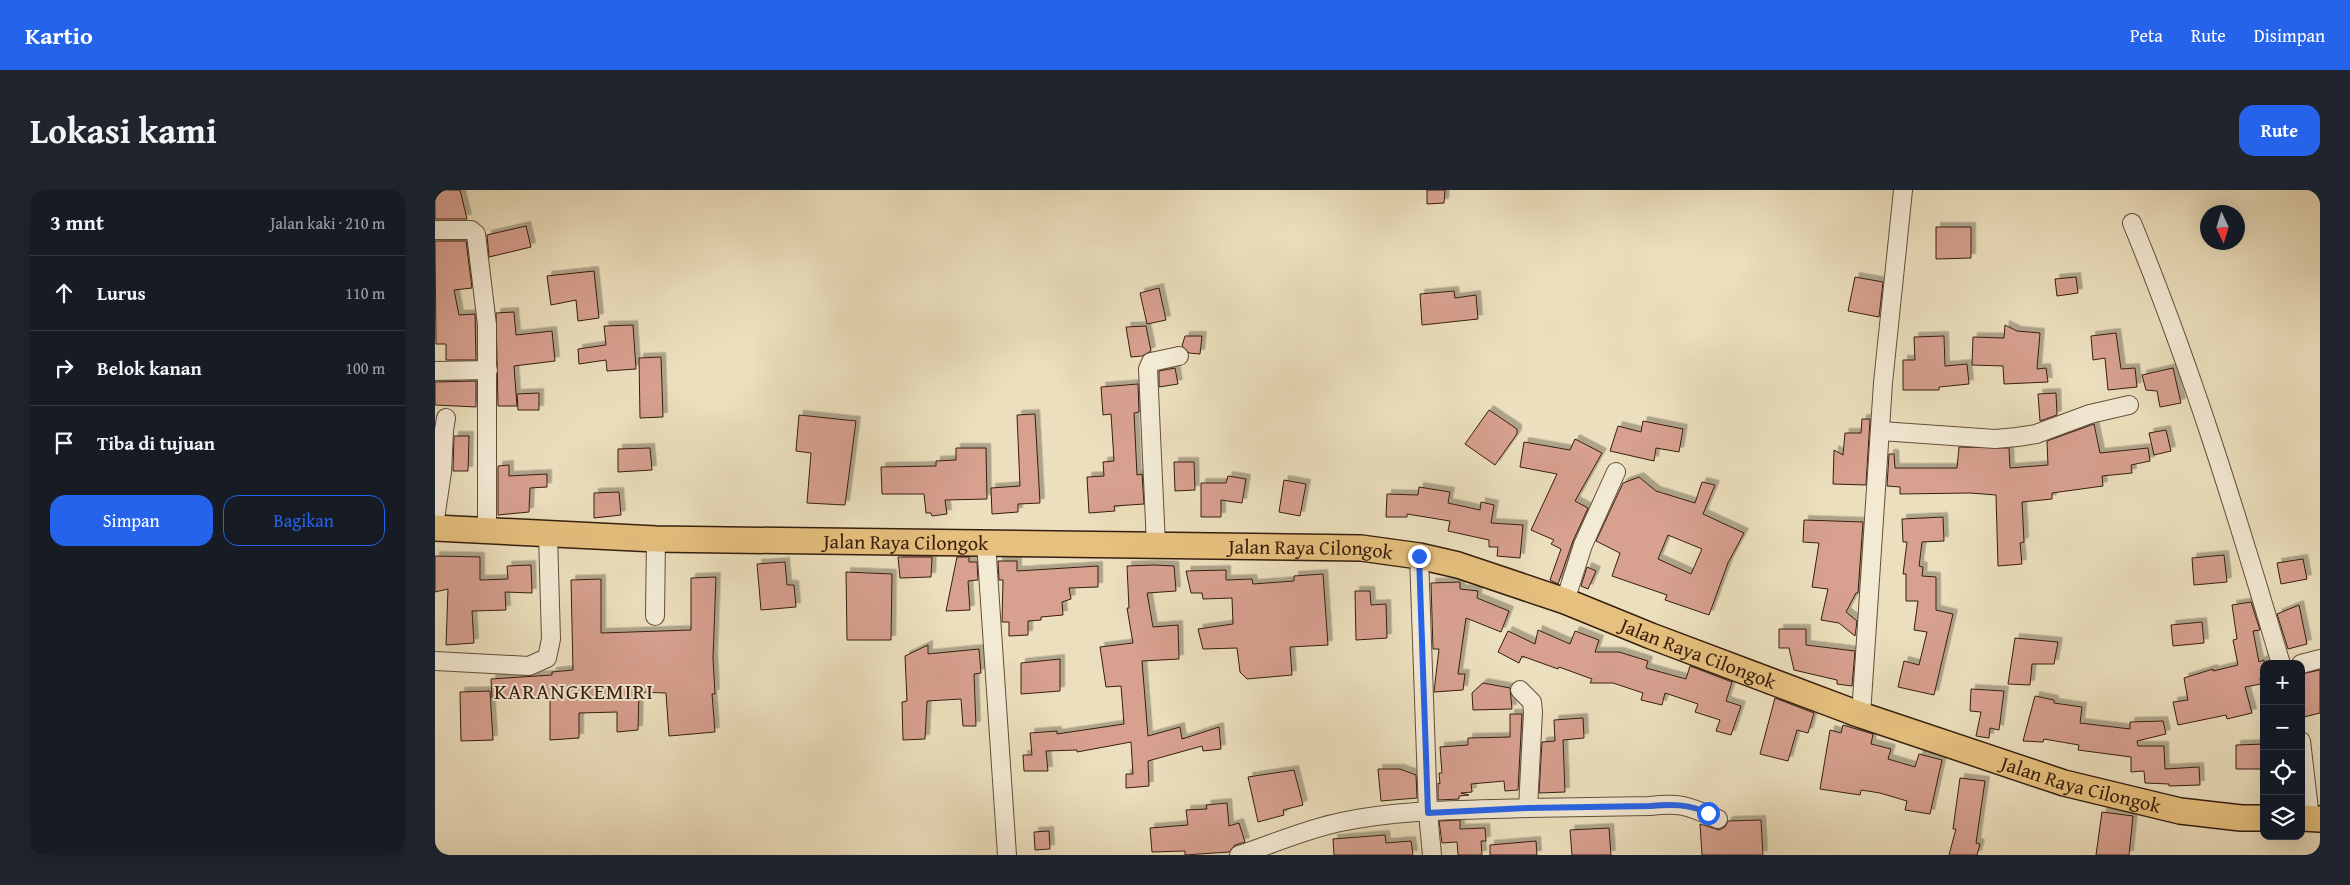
<!DOCTYPE html>
<html lang="id">
<meta charset="utf-8">
<style>
:root{--surface:#171b24;--page:#20242c;--text:#f1f3f6;--muted:#9ea1a6;--line:#363941;--accent:#2563eb}
body{margin:0;font-family:"Gentium Book Plus",serif;background:var(--page);color:var(--text)}
.controls{position:absolute;right:15px;bottom:15px;display:grid;overflow:hidden;border-radius:10px;box-shadow:0 5px 20px #0002}
.controls button{width:45px;height:45px;display:grid;place-items:center;padding:0;border:0;border-bottom:1px solid var(--line);background:var(--surface);color:var(--text);font:25px sans-serif}
.compass{position:absolute;left:1765px;top:15px;width:45px;height:45px;border-radius:50%;background:var(--surface);box-shadow:0 5px 20px #0002;rotate:176deg}
.stop{position:absolute;width:15px;height:15px;margin:-11px;border:4px solid #2563eb;border-radius:50%;background:#fff}
.stop.end{background:#2563eb;border-color:#fff;box-shadow:0 1px 5px #0008}
.list{margin:0;padding:0;list-style:none}
h2{display:flex;justify-content:space-between;align-items:center;height:65px;margin:0;padding:0 20px;font-size:21px}
h2 small{font-size:16px;font-weight:400;color:var(--muted)}
.list li{display:grid;grid-template-columns:32px 1fr auto;gap:15px;align-items:center;box-sizing:border-box;height:75px;padding:0 20px;border-top:1px solid var(--line)}
.list b{display:block;font-size:19px;white-space:nowrap}
.list em{font-size:16px;font-style:normal;color:var(--muted)}
.actions{display:flex;gap:10px;padding:15px 20px}
.actions a{flex:1;padding:11px 0;border:1px solid var(--accent);border-radius:15px;text-align:center;font-size:18px;color:var(--accent)}
.actions .main{background:var(--accent);color:#fff}
.icon{flex:none;width:28px;height:28px;fill:none;stroke:currentColor;stroke-width:2;stroke-linecap:round;stroke-linejoin:round}
.map{position:relative;flex:none;width:1885px;height:665px;overflow:hidden;border-radius:15px}
header{display:flex;align-items:center;gap:30px;box-sizing:border-box;height:70px;padding:0 25px;background:var(--accent);color:#fff}
header strong{font-size:24px}
nav{display:flex;gap:28px;margin-inline-start:auto;font-size:18px}
.intro{display:flex;align-items:center;justify-content:space-between;box-sizing:border-box;height:120px;padding:0 30px}
h1{margin:0;font-size:35px}
.button{padding:12px 22px;border-radius:15px;background:var(--accent);color:#fff;font-size:18px;font-weight:700}
main{display:flex;gap:30px;padding:0 30px}
aside{flex:1;background:var(--surface);border-radius:15px;box-shadow:0 5px 20px #0002}
.map>svg:first-child{display:block}
.building{fill:#d7a08f;stroke:#361e0f;fill-rule:evenodd;filter:url(#shadow)}
.lines{fill:none;stroke-linecap:round;stroke-linejoin:round}
.minor-casing{stroke:#644e3a;stroke-width:20}
.highway-casing{stroke:#361e0f;stroke-width:28}
.minor{stroke:#f3ead4;stroke-width:18}
.highway{stroke:#e6c07e;stroke-width:25}
.route{stroke:#2563eb;stroke-width:6}
.labels{text-anchor:middle;stroke-width:4;stroke-linejoin:round;paint-order:stroke}
.street-label{font-size:20px;fill:#361e0f;stroke:#f3ead4}
.quarter-label{font-size:22px;letter-spacing:1px;fill:#361e0f;stroke:#f3ead4}
</style>
<header>
<strong>Kartio</strong>
<nav><a>Peta</a><a>Rute</a><a>Disimpan</a></nav>
</header>
<div class="intro"><h1>Lokasi kami</h1><a class="button">Rute</a></div>
<main>
<aside>
<h2>3 mnt<small>Jalan kaki · 210 m</small></h2>
<ul class="list">
<li><svg class="icon" aria-label="ahead" viewBox="0 0 24 24"><path d="M12 20V5M6 11l6-6 6 6"/></svg><div><b>Lurus</b></div><em>110 m</em></li>
<li><svg class="icon" aria-label="right" viewBox="0 0 24 24"><path d="M7 20v-9h11M14 6l5 5-5 5"/></svg><div><b>Belok kanan</b></div><em>100 m</em></li>
<li><svg class="icon" aria-label="arrive" viewBox="0 0 24 24"><path d="M6 21V4h12l-3 4 3 4H6"/></svg><div><b>Tiba di tujuan</b></div></li>
</ul>
<div class="actions"><a class="main">Simpan</a><a>Bagikan</a></div>
</aside>
<div class="map">
<svg width="1885" height="665" viewBox="0 0 1885 665">
<defs>
<filter id="shadow"><feDropShadow dx="4.5" dy="-4.5" stdDeviation="0" flood-color="#0004"/></filter>
</defs>
<rect width="100%" height="100%" fill="#ecdfbd"/>
<filter id="stains"><feTurbulence type="fractalNoise" baseFrequency=".004" numOctaves="4"/><feColorMatrix values="0 0 0 0 .2 0 0 0 0 .09 0 0 0 0 .02 0 0 0 .5 -.17"/></filter>
<radialGradient id="worn" r=".72"><stop offset=".6" stop-color="#630" stop-opacity="0"/><stop offset="1" stop-color="#630" stop-opacity=".3"/></radialGradient>
<g class="building">
<path d="M0,0H25L32,29H0Z"/>
<path d="M992,0H1010L1009,13L992,14Z"/>
<path d="M91,36L96,57L54,67L52,45Z"/>
<path d="M1501,37H1536V68L1501,69Z"/>
<path d="M0,51H31L37,98L19,100L24,125L40,124L41,170H11V154H1Z"/>
<path d="M159,81L164,128L143,131L141,110L116,115L112,86Z"/>
<path d="M1420,87L1448,92L1444,127L1413,121Z"/>
<path d="M1641,87L1643,103L1622,106L1620,89Z"/>
<path d="M724,98L731,130L712,134L705,103Z"/>
<path d="M1019,101L1020,108L1041,105L1043,129L987,135L985,104Z"/>
<path d="M79,122L81,145L117,141L120,171L79,176L82,216H63L61,123Z"/>
<path d="M198,135L201,179L172,181L171,170L144,174L143,159L171,155L169,136Z"/>
<path d="M1570,135L1582,141L1605,143L1602,179L1611,178L1613,192L1569,194L1568,176L1537,175L1538,147L1569,148Z"/>
<path d="M711,136L716,161L707,166L696,167L691,137Z"/>
<path d="M1681,143L1686,179L1700,178L1702,197L1673,200L1670,168L1658,170L1656,146Z"/>
<path d="M750,146H767L765,164L754,163L747,156Z"/>
<path d="M1509,146L1510,176L1532,174L1534,194L1504,197V200H1468V170H1480L1479,147Z"/>
<path d="M226,167L228,227L205,228L204,168Z"/>
<path d="M740,178L743,194L724,197V181Z"/>
<path d="M1738,178L1746,213L1725,217L1722,201L1711,200L1707,185Z"/>
<path d="M41,191V217L0,215V192Z"/>
<path d="M703,194L704,222L699,223L702,285L707,284L709,314L679,316L680,321L654,323L652,287L669,286L668,272L679,271L676,224L668,225L666,197Z"/>
<path d="M104,203V220H83L82,204Z"/>
<path d="M1621,203L1622,225L1605,231L1603,204Z"/>
<path d="M1054,220L1082,239V244L1060,275L1030,254Z"/>
<path d="M600,224L605,313L583,314V322L557,324L556,298L585,296L582,225Z"/>
<path d="M364,225L421,231L410,315L372,313L376,263L361,261Z"/>
<path d="M1427,229H1435L1431,295L1398,294L1399,260L1408,265L1410,243H1426Z"/>
<path d="M1208,231L1248,239L1244,262L1221,258L1219,271L1175,261L1183,236L1206,242Z"/>
<path d="M1659,234L1665,263L1713,258L1715,271L1696,275L1697,283L1667,286L1668,296L1617,303V309L1587,312L1589,352L1585,353L1587,374L1563,376L1561,305L1535,303L1465,304V297L1452,296L1454,264H1459L1460,278H1522L1524,257L1574,258L1575,278L1613,275L1612,251Z"/>
<path d="M1731,240L1736,261L1719,265L1714,243Z"/>
<path d="M19,246H34L33,281H18Z"/>
<path d="M1140,249L1167,263L1140,311L1153,318L1138,351L1123,394L1115,390L1126,359L1116,354L1119,350L1096,340L1122,284L1085,277L1089,252L1135,260Z"/>
<path d="M215,258L217,280L183,282V259Z"/>
<path d="M521,258H551L552,309L510,310L512,324L497,326L496,323H491L489,304H447L446,277L501,276V271L521,270Z"/>
<path d="M739,272H759L760,300L740,301Z"/>
<path d="M74,275V286L112,284V297L95,298L94,322L63,325V276Z"/>
<path d="M793,286L811,289L807,313L786,310V327H766V293H791Z"/>
<path d="M1204,287L1221,301L1260,313L1267,292L1280,295L1268,324L1309,343L1293,373L1274,425L1230,410L1232,405L1177,386L1185,363L1161,351L1188,293ZM1233,345L1267,359L1256,384L1223,369Z"/>
<path d="M849,290L871,294L865,326L844,322Z"/>
<path d="M984,297L1015,302L1013,313L1045,320L1046,312L1059,315L1056,333L1088,335L1085,368L1062,366L1063,357H1054V350L1013,341L1015,331L972,324V327H951L952,304L983,305Z"/>
<path d="M184,302L186,325L159,328V303Z"/>
<path d="M1508,327L1509,351L1487,352L1484,376L1488,377L1487,386L1501,387V420L1518,424L1499,505L1463,497L1469,471L1484,475L1492,442L1479,440L1483,411H1471V384H1468L1472,352H1468L1467,329Z"/>
<path d="M1369,330L1428,332L1423,403H1421L1411,422L1422,431L1420,446L1404,433L1386,430L1393,399L1377,397L1384,353L1368,352Z"/>
<path d="M1789,365L1792,392L1759,395L1757,368Z"/>
<path d="M0,366L45,367V390L73,389L72,376L96,375L97,403L70,402L71,420L37,421L39,453L11,455L13,399L0,402Z"/>
<path d="M463,367H497L496,387L465,388Z"/>
<path d="M522,367H534V372H542L543,390L533,391L535,420L511,421Z"/>
<path d="M1868,369L1872,389L1846,394L1842,373Z"/>
<path d="M563,371H582V381L663,376V397L634,398L636,409L627,412L628,425L606,427V430L593,431V445L574,446V432H567L568,390H564Z"/>
<path d="M350,372L352,395H359L361,417L326,420L322,374Z"/>
<path d="M719,375L739,376L741,401L712,403L718,437L743,435L744,469L707,471L713,546L745,537L747,549L784,537L786,559L768,561L767,556L713,571L714,596L691,598V584H698L696,552L642,562V560L611,561L613,581H589L588,565H597L595,543L622,541V544L689,534L686,496L671,497L665,457L698,453L692,418H694L692,376Z"/>
<path d="M1152,377L1161,381L1153,399L1146,396Z"/>
<path d="M791,380V390L817,389L818,394L859,391V386L888,384L893,455L855,457L857,485L812,489L805,482L802,458L768,459L763,439L798,434L797,408L768,409L767,403H756L751,381Z"/>
<path d="M411,382L457,384L456,450H412Z"/>
<path d="M281,387L278,468L280,504H277L280,542L234,546L231,503L204,502L203,540L182,542V522L144,523V548L115,550V508L84,509V506L57,508L56,489L117,485V482L138,480L136,390L166,389V443L256,440V388Z"/>
<path d="M1025,392V399L1043,401L1042,408L1074,421L1066,442L1031,428L1023,484H1030L1028,500L999,502L1004,459H998L996,393Z"/>
<path d="M920,401H935L936,415L951,414L952,448L921,450Z"/>
<path d="M1816,412L1825,440L1818,441L1824,472L1829,470V487L1825,488L1826,494L1810,497L1817,523L1792,529L1791,525L1743,535L1738,512L1753,510L1749,488L1778,479V481L1803,475L1798,450L1802,449L1797,415Z"/>
<path d="M1864,415L1872,454L1853,459L1842,424Z"/>
<path d="M1767,432L1769,453L1738,456L1736,435Z"/>
<path d="M1344,439H1371V455L1420,461L1417,496L1402,494V490L1359,480L1354,458H1344Z"/>
<path d="M1103,440L1135,454L1140,441L1164,450L1160,462H1184L1213,471L1211,478L1251,489L1255,476L1297,492L1291,511L1306,516L1296,545L1281,541L1285,530L1260,522L1263,514L1230,503L1227,515L1206,510L1208,503L1178,493H1155L1157,489L1124,477L1123,479L1087,466L1084,473L1063,462L1073,441L1100,454Z"/>
<path d="M1580,448L1623,452L1619,474H1597L1595,495L1573,494Z"/>
<path d="M493,455V464L544,459L546,483L539,484L541,536H528L526,509L492,511L490,549L468,550L467,512L472,511L470,466Z"/>
<path d="M625,469V501L586,504V473Z"/>
<path d="M1885,480V523L1869,527L1866,516V484Z"/>
<path d="M1048,493L1075,498L1077,519L1038,520L1037,503Z"/>
<path d="M1536,499L1569,501L1564,540L1555,538L1554,548L1541,546L1546,522L1535,521Z"/>
<path d="M55,501L58,550L26,551L25,502Z"/>
<path d="M1600,506L1619,510V513L1647,517L1645,533L1695,539V532L1728,531L1731,544L1702,551L1703,556H1729L1730,579L1764,577L1765,595L1734,596V594L1710,593L1709,581L1696,582V567L1643,560L1644,555L1609,549L1608,552L1588,551Z"/>
<path d="M1340,508L1379,523L1373,543L1362,540L1353,571L1325,564Z"/>
<path d="M1075,524H1087L1083,600L1070,601L1069,591L1036,594L1037,602L1026,603L1034,605L1024,606V609L1003,610V593L1005,594L1004,583H1007L1005,557L1033,555V548L1075,547Z"/>
<path d="M1148,528L1149,548L1128,550L1130,602L1104,603L1107,552L1120,551L1119,530Z"/>
<path d="M1408,535L1438,544L1436,554L1456,559L1453,569L1480,577L1484,564L1507,570L1495,624L1470,620L1472,611L1445,603L1426,600L1425,605L1385,599L1395,540L1406,543Z"/>
<path d="M1829,554V579H1801V555Z"/>
<path d="M943,579H965L981,585L982,608L946,611Z"/>
<path d="M859,580L868,615L848,620L849,625L823,632L813,587Z"/>
<path d="M1525,588L1550,591L1541,653L1545,654L1542,665H1514L1521,639H1518Z"/>
<path d="M792,613L794,636L804,633L810,652L800,655L794,662L750,665V661L717,662L715,638L753,635L751,620L772,619L771,615Z"/>
<path d="M1667,622L1698,626L1694,665H1661Z"/>
<path d="M1025,630V639L1050,638L1051,651H1046L1047,665H1023L1022,652L1007,653L1004,631Z"/>
<path d="M1326,630L1328,665H1267L1265,634L1284,640L1290,637L1293,631Z"/>
<path d="M1174,638L1176,665H1137L1135,640Z"/>
<path d="M614,641L615,659L600,660L599,642Z"/>
<path d="M950,645L951,653L976,651L978,665H899L898,649Z"/>
<path d="M1101,651L1102,665H1055V655Z"/>
</g>
<g class="lines">
<defs>
<g id="minor">
<path d="M1697,33C1756,176 1802,325 1846,474"/>
<path d="M0,40H36L41,44L52,135V342"/>
<path d="M0,181L53,180"/>
<path d="M1446,241L1560,249L1582,247L1601,244L1655,224L1694,215"/>
<path d="M0,329L7,282L9,240L11,228"/>
<path d="M551,352L572,665"/>
<path d="M721,355L713,179L716,172L744,166"/>
<path d="M984,366L993,623L997,665"/>
<path d="M1130,411L1148,355L1181,282"/>
<path d="M220,426L221,349"/>
<path d="M0,471L94,476L112,468L116,449L113,345"/>
<path d="M1866,474L1885,469"/>
<path d="M1426,525L1448,193L1468,0"/>
<path d="M1866,551L1875,628"/>
<path d="M1093,618L1215,616C1247,612 1255,617 1283,629"/>
<path d="M804,665C838,654 871,639 906,632C965,619 1033,620 1093,618L1098,522L1097,512L1085,500"/>
</g>
<g id="highway">
<path id="s1" d="M0,338L221,349L926,358L984,366L1023,375L1130,411L1216,446L1426,525L1629,593L1745,621L1806,628H1829"/>
<path d="M1866,628L1885,629"/>
</g>
</defs>
<use href="#minor" class="minor-casing"/>
<use href="#highway" class="highway-casing"/>
<use href="#minor" class="minor"/>
<use href="#highway" class="highway"/>
</g>
<g class="lines">
<path class="route" d="M984,366L993,623L1093,618L1215,616C1236,614 1254,614 1273,623"/>
</g>
<g class="labels">
<g class="street-label">
<text dy="7" stroke="none"><textPath href="#s1" startOffset="471">Jalan Raya Cilongok</textPath></text>
<text dy="7" stroke="none"><textPath href="#s1" startOffset="876">Jalan Raya Cilongok</textPath></text>
<text dy="7" stroke="none"><textPath href="#s1" startOffset="1281">Jalan Raya Cilongok</textPath></text>
<text dy="7" stroke="none"><textPath href="#s1" startOffset="1686">Jalan Raya Cilongok</textPath></text>
</g>
<g class="quarter-label">
<text x="139" y="509">KARANGKEMIRI</text>
</g>
</g>
<rect width="100%" height="100%" filter="url(#stains)"/>
<rect width="100%" height="100%" fill="url(#worn)"/>
</svg>
<div class="controls">
<button>+</button>
<button>−</button>
<button><svg class="icon" aria-label="locate" viewBox="0 0 24 24"><circle cx="12" cy="12" r="6"/><path d="M12 2v4M12 18v4M2 12h4M18 12h4"/></svg></button>
<button><svg class="icon" aria-label="layers" viewBox="0 0 24 24"><path d="M12 4l9 5-9 5-9-5zM3 14l9 5 9-5"/></svg></button>
</div>
<svg class="compass" viewBox="-18 -18 36 36"><path d="M0-13l5 13h-10z" fill="#e53935"/><path d="M0 13l5-13h-10z" fill="#9ea1a6"/></svg>
<div class="stop" style="left:1273px;top:623px"></div>
<div class="stop end" style="left:984px;top:366px"></div>
</div>
</main>
